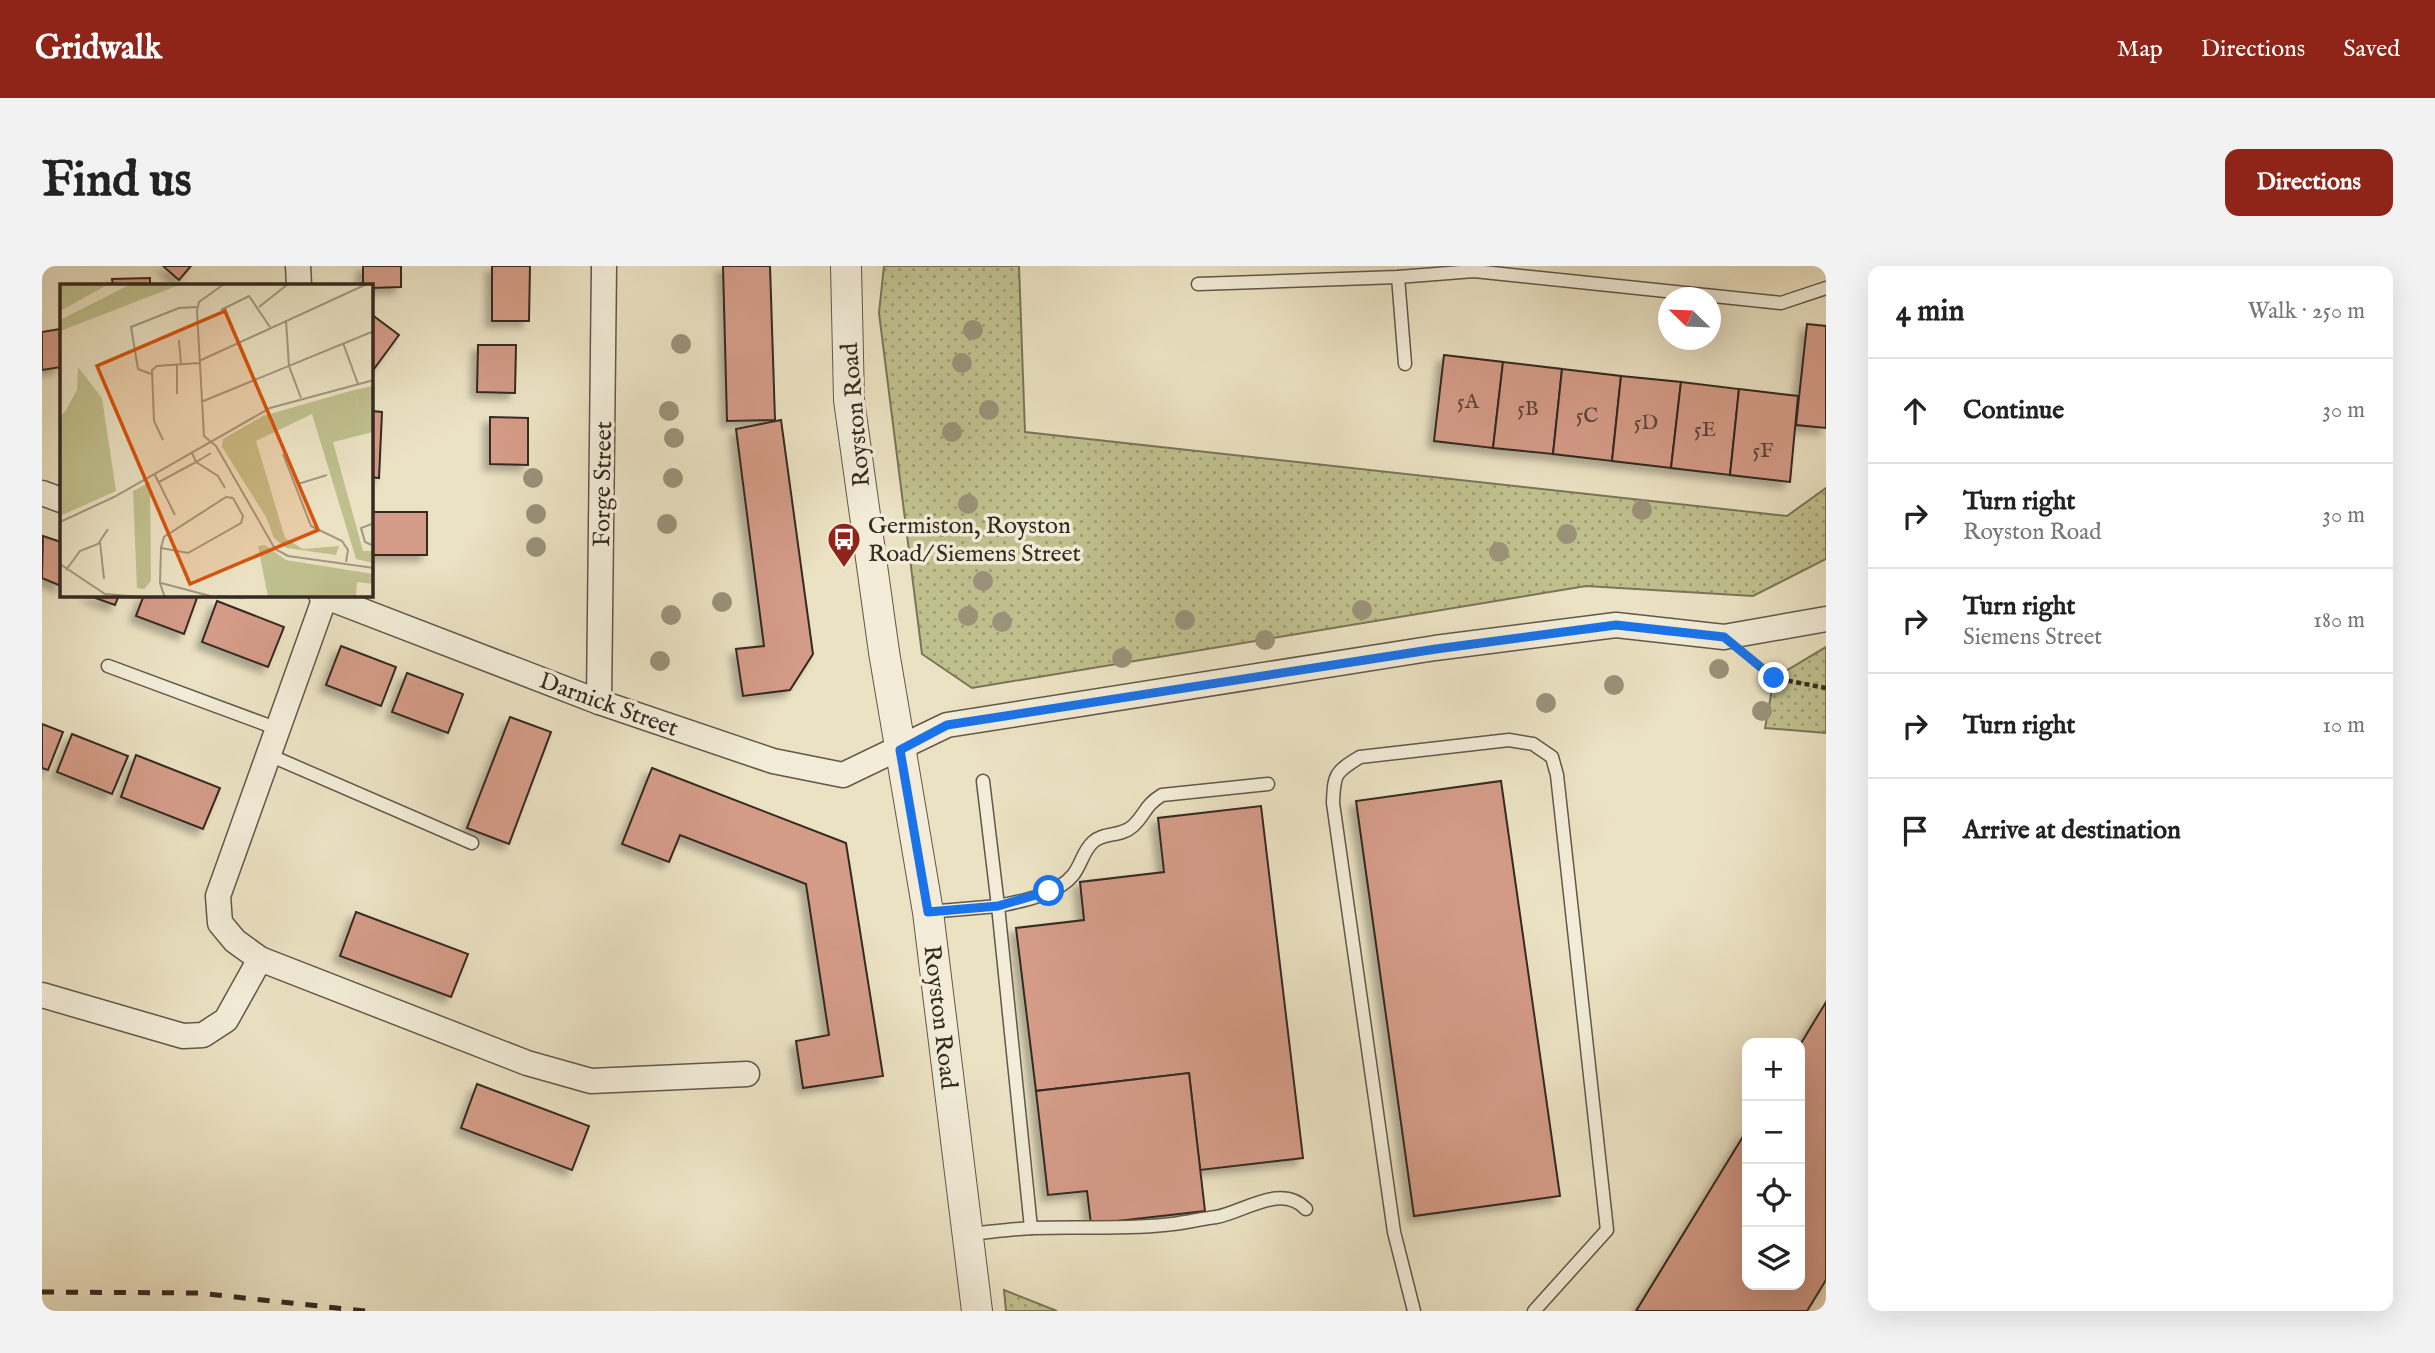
<!DOCTYPE html>
<meta charset="utf-8">
<style>
:root{--surface:#fff;--page:#f2f2f2;--text:#222;--muted:#767676;--line:#e0e0e0;--accent:#8f2418}
body{margin:0;font-family:"IM FELL English",serif;background:var(--page);color:var(--text)}
.controls{position:absolute;right:21px;bottom:21px;display:grid;overflow:hidden;border-radius:14px;box-shadow:0 7px 28px #0002}
.controls button{width:63px;height:63px;display:grid;place-items:center;padding:0;border:0;border-bottom:2px solid var(--line);background:var(--surface);color:var(--text);font:35px sans-serif}
.compass{position:absolute;left:1616px;top:21px;width:63px;height:63px;border-radius:50%;background:var(--surface);box-shadow:0 7px 28px #0002;rotate:293deg}
.stop{position:absolute;width:21px;height:21px;margin:-16px;border:5px solid #1a73e8;border-radius:50%;background:#fff}
.stop.end{background:#1a73e8;border-color:#fff;box-shadow:0 2px 7px #0008}
.list{margin:0;padding:0;list-style:none}
h2{display:flex;justify-content:space-between;align-items:center;height:91px;margin:0;padding:0 28px;font-size:30px}
h2 small{font-size:23px;font-weight:400;color:var(--muted)}
.list li{display:grid;grid-template-columns:46px 1fr auto;gap:21px;align-items:center;box-sizing:border-box;height:105px;padding:0 28px;border-top:2px solid var(--line)}
.list b{display:block;font-size:26px;white-space:nowrap}
.list p{margin:0;font-size:23px;white-space:nowrap;color:var(--muted)}
.list em{font-size:23px;font-style:normal;color:var(--muted)}
.icon{flex:none;width:38px;height:38px;fill:none;stroke:currentColor;stroke-width:2;stroke-linecap:round;stroke-linejoin:round}
.map{position:relative;flex:none;width:1784px;height:1045px;overflow:hidden;border-radius:14px}
header{display:flex;align-items:center;gap:42px;box-sizing:border-box;height:98px;padding:0 35px;background:var(--accent);color:#fff}
header strong{font-size:33px}
nav{display:flex;gap:38px;margin-inline-start:auto;font-size:24px}
.intro{display:flex;align-items:center;justify-content:space-between;box-sizing:border-box;height:168px;padding:0 42px}
h1{margin:0;font-size:49px}
.button{padding:18px 32px;border-radius:14px;background:var(--accent);color:#fff;font-size:24px;font-weight:700}
main{display:flex;gap:42px;padding:0 42px}
aside{flex:1;background:var(--surface);border-radius:14px;box-shadow:0 7px 28px #0002}
.map>svg:first-child{display:block}
.grass{fill:url(#grass-dots);stroke:#7a7558;stroke-width:2}
.building{fill:#d49b87;stroke:#352a21;stroke-width:2;filter:url(#shadow)}
.lines{fill:none;stroke-linecap:round;stroke-linejoin:round}
.service-casing{stroke:#62584a;stroke-width:15}
.minor-casing{stroke:#62584a;stroke-width:27}
.tertiary-casing{stroke:#62584a;stroke-width:32}
.path{stroke:#352a21;stroke-width:4.5;stroke-dasharray:5 3.5;stroke-linecap:butt}
.service{stroke:#f2ecd8;stroke-width:12}
.minor{stroke:#f2ecd8;stroke-width:24}
.tertiary{stroke:#f2ecd8;stroke-width:30}
.rail{stroke:#352a21;stroke-width:5;stroke-dasharray:12 12;stroke-linecap:butt}
.tree{fill:#9a9279}
.route{stroke:#1a73e8;stroke-width:9}
.labels{text-anchor:middle;stroke-width:7;stroke-linejoin:round;paint-order:stroke}
.number-label{font-size:21px;fill:#5d463a}
.street-label{font-size:24px;fill:#352a21;stroke:#f2ecd8}
.poi-label{font-size:24px;fill:#352a21;stroke:#f2ecd8;text-anchor:start}
.inset-road{fill:none;stroke:#a29882;stroke-width:2}
.view{fill:#d6540e;fill-opacity:0.15;stroke:#d6540e;stroke-width:3.5}
.inset-edge{fill:none;stroke:#352a21;stroke-width:3.5}
</style>
<header>
<strong>Gridwalk</strong>
<nav><a>Map</a><a>Directions</a><a>Saved</a></nav>
</header>
<div class="intro"><h1>Find us</h1><a class="button">Directions</a></div>
<main>
<div class="map">
<svg width="1784" height="1045" viewBox="0 0 1784 1045">
<defs>
<pattern id="grass-dots" width="8" height="8" patternUnits="userSpaceOnUse" patternTransform="scale(1.75)"><rect width="8" height="8" fill="#c0c08e"/><path d="M2 2h.1M6 6h.1" fill="none" stroke="#9d9c74" stroke-width="1.8" stroke-linecap="round"/></pattern>
<filter id="shadow"><feDropShadow dx="-6" dy="6" stdDeviation="3.5" flood-color="#0004"/></filter>
</defs>
<rect width="100%" height="100%" fill="#ebe2c3"/>
<filter id="stains"><feTurbulence type="fractalNoise" baseFrequency=".00286" numOctaves="4"/><feColorMatrix values="0 0 0 0 .2 0 0 0 0 .09 0 0 0 0 .02 0 0 0 .5 -.17"/></filter>
<radialGradient id="worn" r=".72"><stop offset=".6" stop-color="#630" stop-opacity="0"/><stop offset="1" stop-color="#630" stop-opacity=".3"/></radialGradient>
<g class="grass">
<path d="M842,0H977L983,166L1745,250L1784,222V293L1711,330L1544,320L930,422L880,388L837,47Z"/>
<path d="M1784,381V467L1723,462L1732,412Z"/>
<path d="M962,1024L1015,1045H964Z"/>
</g>
<g class="building">
<path d="M121,0H149L137,14Z"/>
<path d="M321,0H359V21L329,22V19H321Z"/>
<path d="M450,0H488L487,55H450Z"/>
<path d="M681,0H728L733,154L685,155Z"/>
<path d="M108,12V19H71L70,13Z"/>
<path d="M329,48L357,69L329,107Z"/>
<path d="M1765,58L1784,60V162L1754,159Z"/>
<path d="M18,63L19,101L0,104V66Z"/>
<path d="M436,79H474L473,127L435,126Z"/>
<path d="M1402,89L1461,96L1451,182L1392,175Z"/>
<path d="M1461,96L1520,103L1511,188L1451,182Z"/>
<path d="M1520,103L1579,110L1570,195L1511,188Z"/>
<path d="M1579,110L1639,116L1629,202L1570,195Z"/>
<path d="M1639,116L1697,123L1688,209L1629,202Z"/>
<path d="M1697,123L1756,130L1748,216L1688,209Z"/>
<path d="M329,145L340,146L337,212L329,211Z"/>
<path d="M448,151L486,152V199L448,198Z"/>
<path d="M739,154L771,388L748,424L701,430L694,383L722,380L694,163Z"/>
<rect x="329" y="246" width="56" height="43"/>
<path d="M1,270L19,276V320L0,312Z"/>
<path d="M45,329H77L73,339Z"/>
<path d="M102,329H156L142,368L94,350Z"/>
<path d="M175,335L242,361L226,401L160,376Z"/>
<path d="M299,380L354,401L339,440L284,419Z"/>
<path d="M365,407L421,428L406,467L350,446Z"/>
<path d="M468,451L509,466L467,578L425,562Z"/>
<path d="M0,458L21,466L6,504L0,502Z"/>
<path d="M30,468L86,490L70,528L15,506Z"/>
<path d="M94,489L178,522L161,563L79,531Z"/>
<path d="M610,502L804,577L841,810L761,822L754,775L787,769L764,618L638,569L627,596L580,578Z"/>
<path d="M1459,515L1518,930L1372,950L1314,535Z"/>
<path d="M1219,540L1261,892L1158,904L1147,807L994,825L974,662L1042,654L1038,616L1122,606L1116,552Z"/>
<path d="M314,646L426,688L409,731L298,690Z"/>
<path d="M1784,736V1014L1765,1045H1594L1705,864V1019H1758V779Z"/>
<path d="M1147,807L1163,945L1049,958L1045,925L1006,929L994,825Z"/>
<path d="M435,818L547,860L530,904L419,862Z"/>
</g>
<g class="lines">
<defs>
<g id="service">
<path d="M1356,11L1363,98"/>
<path d="M1156,18L1356,11L1432,5L1739,37L1784,22"/>
<path d="M66,400L236,463"/>
<path d="M227,489L430,577"/>
<path d="M886,646L956,640L941,515"/>
<path d="M989,962L956,640C980,635 1015,629 1031,609C1039,599 1041,585 1051,576C1062,566 1079,571 1091,560C1104,548 1102,540 1120,529L1226,518"/>
<path d="M926,968C948,966 969,963 991,962C1037,960 1085,964 1131,958C1145,956 1160,953 1174,951C1202,946 1239,917 1264,943"/>
<path d="M1372,1045L1352,966L1291,537C1292,508 1293,506 1318,491L1467,474L1491,478L1510,491L1515,509L1565,964L1492,1045"/>
</g>
<g id="minor">
<path d="M256,0L257,19"/>
<path d="M0,227L19,234"/>
<path d="M279,329L557,436L731,495L801,509L905,459L1393,382L1574,359L1682,371L1784,353"/>
<path d="M283,331L176,630L178,657L193,675L218,693L485,797L549,815L705,808"/>
<path d="M557,436L562,0"/>
<path d="M0,729L141,770L161,769L184,754L218,693"/>
</g>
<path id="tertiary" d="M804,0L807,134L842,386L886,646L935,1045"/>
</defs>
<use href="#service" class="service-casing"/>
<use href="#minor" class="minor-casing"/>
<use href="#tertiary" class="tertiary-casing"/>
<path class="path" d="M1710,394L1732,412L1784,422"/>
<use href="#service" class="service"/>
<use href="#minor" class="minor"/>
<use href="#tertiary" class="tertiary"/>
<path class="rail" d="M0,1026L156,1027L323,1045"/>
</g>
<g class="tree">
<circle cx="931" cy="64" r="10"/>
<circle cx="639" cy="78" r="10"/>
<circle cx="920" cy="97" r="10"/>
<circle cx="947" cy="144" r="10"/>
<circle cx="627" cy="145" r="10"/>
<circle cx="910" cy="166" r="10"/>
<circle cx="632" cy="172" r="10"/>
<circle cx="491" cy="212" r="10"/>
<circle cx="631" cy="212" r="10"/>
<circle cx="926" cy="238" r="10"/>
<circle cx="1600" cy="244" r="10"/>
<circle cx="494" cy="248" r="10"/>
<circle cx="625" cy="258" r="10"/>
<circle cx="1525" cy="268" r="10"/>
<circle cx="494" cy="281" r="10"/>
<circle cx="1457" cy="286" r="10"/>
<circle cx="941" cy="315" r="10"/>
<circle cx="680" cy="336" r="10"/>
<circle cx="1320" cy="344" r="10"/>
<circle cx="629" cy="349" r="10"/>
<circle cx="926" cy="350" r="10"/>
<circle cx="1143" cy="354" r="10"/>
<circle cx="960" cy="356" r="10"/>
<circle cx="1223" cy="374" r="10"/>
<circle cx="1080" cy="392" r="10"/>
<circle cx="618" cy="395" r="10"/>
<circle cx="1677" cy="403" r="10"/>
<circle cx="1572" cy="419" r="10"/>
<circle cx="1504" cy="437" r="10"/>
<circle cx="1720" cy="445" r="10"/>
</g>
<g class="lines">
<path class="route" d="M1007,625L956,640L886,646L858,484L905,459L1394,383L1574,359L1682,371L1732,412"/>
</g>
<defs>
<symbol id="bus-pin" viewBox="-11 -11 22 30"><path d="M0 17L-7.5 6A9.5 9.5 0 1 1 7.5 6Z" fill="#8f2418" stroke="#f2ecd8"/><path d="M-5-6H5V4H4V6H2V4H-2V6H-4V4H-5ZM-3.5-4V0h7V-4ZM-3.5 1.2v1.5H-2V1.2ZM2 1.2v1.5H3.5V1.2Z" fill="#fff"/></symbol>
</defs>
<g fill-rule="evenodd">
<use href="#bus-pin" x="783" y="254" width="38" height="52"/>
</g>
<g class="labels">
<g class="number-label">
<text x="1426" y="142">5A</text>
<text x="1486" y="149">5B</text>
<text x="1545" y="156">5C</text>
<text x="1604" y="163">5D</text>
<text x="1663" y="170">5E</text>
<text x="1721" y="191">5F</text>
</g>
<g class="street-label">
<text transform="translate(813 149) rotate(-95)" y="8">Royston Road</text>
<text transform="translate(560 218) rotate(-89)" y="8">Forge Street</text>
<text transform="translate(567 438) rotate(20)" y="8">Darnick Street</text>
<text transform="translate(899 751) rotate(83)" y="8">Royston Road</text>
</g>
<g class="poi-label">
<text x="826" y="267">Germiston, Royston<tspan x="826" dy="28">Road/ Siemens Street</tspan></text>
</g>
</g>
<g transform="translate(18 18)">
<rect width="313" height="313" fill="#ebe2c3"/>
<path d="M0,0H49L0,27ZM18,83L42,114L6,126L17,106ZM294,106L299,126L313,124V148L273,158L303,267H313V279L296,275L252,130L196,157L225,254L243,265L279,262L276,271L226,264L214,254L206,233L162,163L163,155L203,132ZM90,198L91,297L84,305L77,304L73,207ZM205,261L226,276L313,290V300L297,298L296,313H208L198,262Z" fill="#c0c08e"/>
<path d="M71,0H122L0,47V36Z" fill="#c0c08e"/>
<path d="M42,114L56,207L0,232V133L6,126Z" fill="#c0c08e"/>
<path d="M313,102V124L299,126L294,106Z" fill="#c0c08e"/>
<path class="inset-road" d="M164,0L139,18L137,27L144,152L156,162L215,265L228,272L314,284M199,23L228,0M161,26L189,12L210,43M226,36L229,82L241,114M119,56L121,80M283,59L298,100M139,77L307,0M91,90L78,85L71,43L119,24L138,23M117,110V81M141,118L314,47M103,156L94,137L92,86L97,82L139,79M132,169L136,178L151,169M223,170L251,242L282,257L288,266L286,278M95,191L115,231M99,198L136,178L158,192L165,204M238,200L267,191M0,238L54,213L210,124L314,96M314,239L301,244L305,258L314,262M40,258L44,295M101,264L104,253L166,213L173,214L183,232L181,239L128,269L101,264L100,299L105,314M0,280L45,310L93,314M6,286L20,267L38,260L48,245M101,299L158,314M157,312L184,314"/>
<path class="view" d="M165,27L258,246L130,300L37,82Z"/>
<rect width="313" height="313" class="inset-edge"/>
</g>
<rect width="100%" height="100%" filter="url(#stains)"/>
<rect width="100%" height="100%" fill="url(#worn)"/>
</svg>
<div class="controls">
<button>+</button>
<button>−</button>
<button><svg class="icon" aria-label="locate" viewBox="0 0 24 24"><circle cx="12" cy="12" r="6"/><path d="M12 2v4M12 18v4M2 12h4M18 12h4"/></svg></button>
<button><svg class="icon" aria-label="layers" viewBox="0 0 24 24"><path d="M12 4l9 5-9 5-9-5zM3 14l9 5 9-5"/></svg></button>
</div>
<svg class="compass" viewBox="-18 -18 36 36"><path d="M0-13l5 13h-10z" fill="#e53935"/><path d="M0 13l5-13h-10z" fill="#767676"/></svg>
<div class="stop" style="left:1007px;top:625px"></div>
<div class="stop end" style="left:1732px;top:412px"></div>
</div>
<aside>
<h2>4 min<small>Walk · 250 m</small></h2>
<ul class="list">
<li><svg class="icon" aria-label="ahead" viewBox="0 0 24 24"><path d="M12 20V5M6 11l6-6 6 6"/></svg><div><b>Continue</b></div><em>30 m</em></li>
<li><svg class="icon" aria-label="right" viewBox="0 0 24 24"><path d="M7 20v-9h11M14 6l5 5-5 5"/></svg><div><b>Turn right</b><p>Royston Road</p></div><em>30 m</em></li>
<li><svg class="icon" aria-label="right" viewBox="0 0 24 24"><path d="M7 20v-9h11M14 6l5 5-5 5"/></svg><div><b>Turn right</b><p>Siemens Street</p></div><em>180 m</em></li>
<li><svg class="icon" aria-label="right" viewBox="0 0 24 24"><path d="M7 20v-9h11M14 6l5 5-5 5"/></svg><div><b>Turn right</b></div><em>10 m</em></li>
<li><svg class="icon" aria-label="arrive" viewBox="0 0 24 24"><path d="M6 21V4h12l-3 4 3 4H6"/></svg><div><b>Arrive at destination</b></div></li>
</ul>
</aside>
</main>
